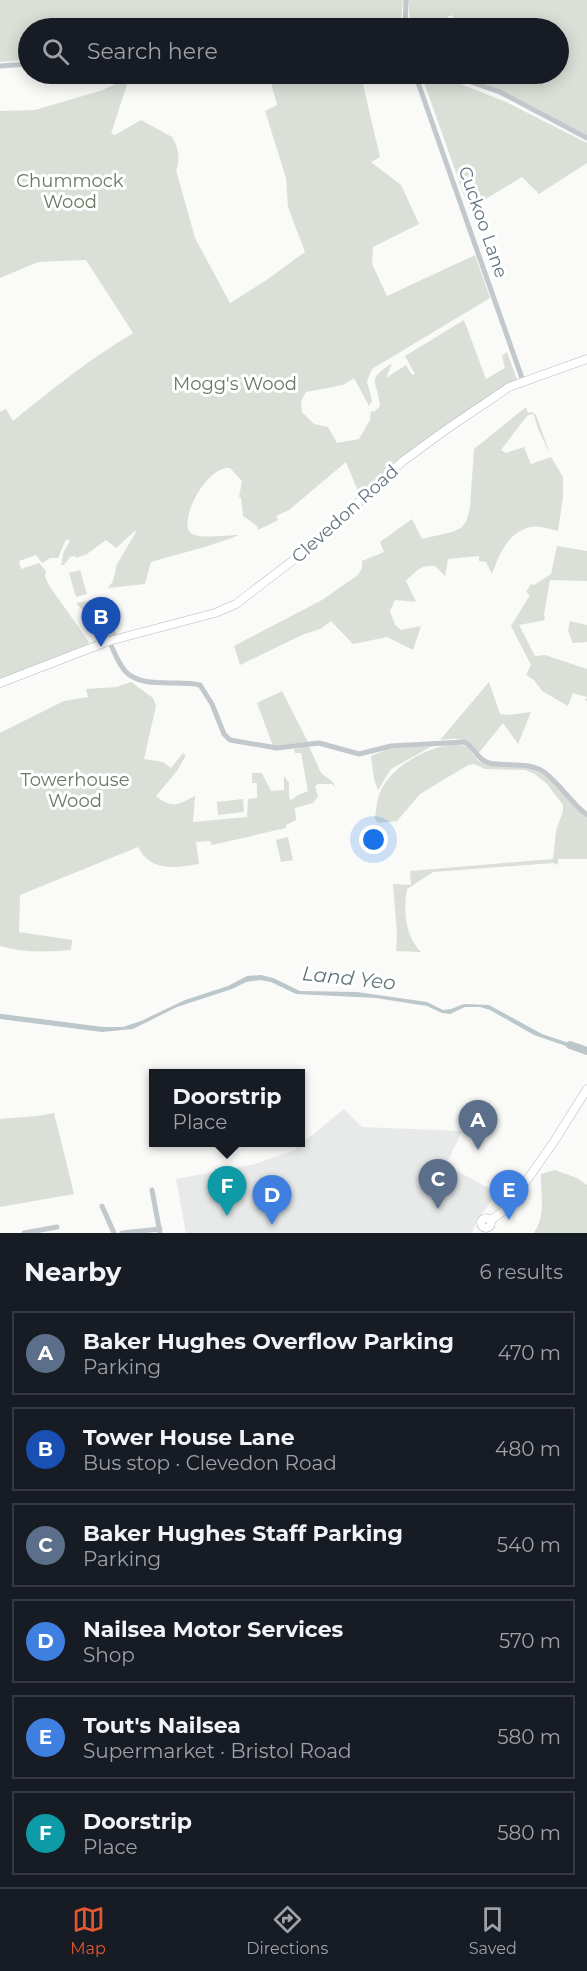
<!DOCTYPE html>
<meta charset="utf-8">
<style>
:root{--surface:#171b24;--page:#20242c;--text:#f1f3f6;--muted:#9ea1a6;--line:#363941;--accent:#e4572e}
body{margin:0;font-family:Montserrat,sans-serif;background:var(--page);color:var(--text)}
.you{position:absolute;left:374px;top:840px;width:21px;height:21px;margin:-15px;border:4px solid #fff;border-radius:50%;background:#1a73e8;box-shadow:0 0 0 9px #1a73e833}
.badge{display:grid;place-items:center;width:39px;height:39px;border-radius:50%;background:var(--accent);color:#fff;font-size:20px;font-weight:700}
.pin{position:absolute;translate:-50% -50px;filter:drop-shadow(0 2px 3px #0008)}
.pin::after{content:'';position:absolute;top:32px;width:21px;height:18px;background:inherit;clip-path:polygon(0 0,100% 0,50% 100%)}
.popup{position:absolute;left:149px;top:1069px;width:156px;height:78px;box-sizing:border-box;display:grid;place-content:center;border-radius:0px;background:var(--surface);filter:drop-shadow(0 2px 4px #0005);font-size:20px;white-space:nowrap;color:var(--muted)}
.popup b{font-size:22px;color:var(--text)}
.popup::after{content:'';position:absolute;left:50%;top:100%;margin-left:-12px;border:12px solid transparent;border-top-color:var(--surface)}
.list{margin:0;padding:0;list-style:none}
h2{display:flex;justify-content:space-between;align-items:center;height:78px;margin:0;padding:0 24px;font-size:26px}
h2 small{font-size:20px;font-weight:400;color:var(--muted)}
.list li{display:grid;grid-template-columns:39px 1fr auto;gap:18px;align-items:center;box-sizing:border-box;height:84px;margin:0 12px 12px;padding:0 12px;border:2px solid var(--line);border-radius:0px}
.list b{display:block;font-size:22px;white-space:nowrap}
.list p{margin:0;font-size:20px;white-space:nowrap;color:var(--muted)}
.list em{font-size:20px;font-style:normal;color:var(--muted)}
.icon{flex:none;width:33px;height:33px;fill:none;stroke:currentColor;stroke-width:2;stroke-linecap:round;stroke-linejoin:round}
.map{position:relative;flex:none;width:587px;height:1233px;overflow:hidden}
.search{position:absolute;background:var(--surface);box-shadow:0 3px 15px #0003;left:18px;right:18px;top:18px;height:66px;display:flex;align-items:center;gap:15px;box-sizing:border-box;padding:0 21px;border-radius:33px;color:var(--muted);font-size:22px}
.sheet{height:654px;background:var(--surface)}
nav{display:flex;justify-content:space-around;align-items:center;box-sizing:border-box;height:84px;border-top:2px solid var(--line);background:var(--surface);font-size:16px;color:var(--muted)}
nav a{display:grid;justify-items:center;gap:3px}
nav .on{color:var(--accent)}
.map>svg:first-child{display:block}
.built{fill:#e8e9e9}
.green{fill:#dadfd7}
.water{fill:#bbc7cb}
.lines{fill:none;stroke-linecap:round;stroke-linejoin:round}
.river{stroke:#bbc7cb;stroke-width:8}
.secondary-casing{stroke:#b3babf;stroke-width:9}
.minor{stroke:#c3c8cc;stroke-width:5}
.secondary{stroke:#fff;stroke-width:8}
.labels{text-anchor:middle;stroke-width:6;stroke-linejoin:round;paint-order:stroke}
.park-label{font-size:18px;fill:#687a64;stroke:#fff}
.street-label{font-size:18px;fill:#657683;stroke:#fff}
.water-label{font-size:20px;font-style:italic;fill:#60757c;stroke:#fff}
</style>
<div class="map">
<svg width="587" height="1233" viewBox="0 0 587 1233">
<rect width="100%" height="100%" fill="#fafaf8"/>
<path class="built" d="M344,1109L362,1127L462,1131L446,1165L496,1192L495,1196L478,1219L472,1233H186L176,1179L255,1164L294,1150Z"/>
<g class="green">
<path d="M0,0H403L400,28H28V60L0,62Z"/>
<path d="M408,0H587V136L455,74H558V28H455L457,27L452,15L447,17L448,19L411,28Z"/>
<path d="M340,74H358L362,80L380,157L371,162L401,185L419,224L373,247L372,264L387,296L475,255L490,298L372,369L367,381L372,401L369,406L354,378L343,385L306,392L301,401L302,412L314,424L328,427L337,443L359,439L370,420L371,411L374,412L380,406C378,379 364,382 392,363L386,378L406,365L412,375L415,374L405,356L464,320L486,379L505,368L502,356L507,352L517,380L360,496L346,462L289,510L276,516L278,520L258,530L257,526L243,516L241,498L239,497L242,481L230,468C205,465 176,526 192,534C202,539 227,535 239,535C210,547 180,553 151,562L145,584L108,588L113,581L117,564L136,532L135,531L116,548L106,540L87,554L76,558L75,556L70,557L64,565H61L64,551L70,541L66,539L58,558H50L42,563L36,555L19,561L21,569L39,563L46,571L45,576L48,584L89,642L87,645L0,680V412L6,409L13,421C52,389 90,359 133,333L86,260L38,262L0,278V111L35,110L100,91L129,78L111,134L115,135L141,120L172,137C178,146 181,160 176,170L195,238L230,303L265,281L305,252L288,207L286,178L265,111L277,105L269,75L302,79Z"/>
<path d="M421,74H435L506,102L587,143V163L539,194L522,177L469,209Z"/>
<path d="M526,407L528,413L532,412L536,415L550,454L538,429L534,415L531,414L527,416L501,450L506,453L524,447L531,464L551,457L563,477V497L558,531C550,529 538,525 530,527C507,533 499,555 492,574L486,562L479,561V556L448,559L445,576L435,566C421,564 415,572 406,581L416,602L395,600L390,611L395,625L401,630L421,626L413,650L387,637L353,644L331,621L320,629L302,635L240,665L234,646L322,600L358,575L362,568V561L384,552L380,542L412,519L422,539L452,532L461,528L466,522L470,508L474,449Z"/>
<path d="M557,546L587,551V581L550,580L544,614L545,620L519,625L535,656L545,655L587,669V701H585L587,697L573,693L568,706L542,691L534,680L526,675L531,665L511,626L530,595L526,592L531,584L534,585L551,574Z"/>
<path d="M80,570L87,594L76,597L69,573Z"/>
<path d="M108,597L116,635L102,640L95,624L76,603Z"/>
<path d="M570,621L587,625V642L573,643L568,631Z"/>
<path d="M131,682L153,698L156,706L144,759L163,762L171,768L183,753L186,755L177,771L156,796C173,810 178,804 195,796L193,822L247,817L248,799L257,798V783H252V773H262L271,791L284,790V776L289,783V798L291,800L298,795L308,791L301,753H295L294,749L309,746L321,773L333,782L336,788L332,784H318L315,786L318,796L313,803L295,808L296,820L286,825V828L212,845L210,841L196,842L199,864C175,868 151,872 138,847L20,895L19,932L72,940L71,950C47,952 23,953 0,946V733L64,701L88,697L86,689L116,687Z"/>
<path d="M489,682L500,714L509,715L531,712L518,744L503,723L478,754C466,736 459,738 440,740Z"/>
<path d="M282,691L308,742L273,746L257,703Z"/>
<path d="M457,744L468,747C471,751 475,758 479,761C488,769 521,765 535,770C552,776 570,806 587,818V859H558V865L553,863L433,872L407,889C403,910 405,936 421,952L396,951L397,933L393,884L411,885L410,871L553,859L556,831L563,811V805L547,784L535,774L525,770L485,769L474,764L468,765L420,794L397,821L378,823L375,819C376,809 377,799 381,790C394,764 429,746 457,744Z"/>
<path d="M432,746L391,769L378,790L374,779L371,756L388,749Z"/>
<path d="M243,799L244,812L218,815L217,802Z"/>
<path d="M288,837L293,860L281,862L276,840Z"/>
<path d="M54,1113L74,1194L0,1207V1119L38,1116Z"/>
<path d="M555,1170L577,1178L587,1185V1233H534C547,1213 540,1192 541,1174Z"/>
</g>
<path class="water" d="M261,975L273,978L300,991L357,992L427,1002L443,1010L451,1009L464,1004L489,1005L542,1034L581,1047L580,1051L534,1035L490,1010L480,1007H465L450,1014L442,1013L427,1006L376,998L296,994L271,982L260,980L246,982L232,989L177,1007L133,1029L102,1032L0,1019V1014H2L103,1027H123L141,1021L185,1000L228,986L247,976Z"/>
<g class="lines">
<path class="river" d="M570,1045L587,1051"/>
<defs>
<g id="secondary">
<path d="M0,683L109,641L215,613L236,604L309,548L403,461L447,429L509,387L587,359"/>
<circle cx="486" cy="1223" r="5"/>
<path d="M490,1221L506,1209L516,1196L555,1140L587,1089"/>
</g>
</defs>
<use href="#secondary" class="secondary-casing"/>
<g class="minor">
<path d="M405,28L406,0"/>
<path d="M0,66L28,64"/>
<path d="M277,74L297,75L325,74"/>
<path d="M415,74L523,381"/>
<path d="M448,74L500,92L587,138"/>
<path d="M109,641C114,651 118,663 125,671C143,690 177,679 200,685L212,704L224,734L230,740L277,748L319,743L359,754L391,746L464,742C475,747 477,760 489,763C507,767 527,761 544,772C560,784 571,803 587,815"/>
<path d="M152,1190L160,1233"/>
<path d="M102,1206L114,1233"/>
<path d="M24,1233L57,1227"/>
<path d="M122,1233L160,1229"/>
</g>
<use href="#secondary" class="secondary"/>
</g>
<g class="labels">
<g class="park-label">
<text x="70" y="187">Chummock<tspan x="70" dy="21">Wood</tspan></text>
<text x="235" y="390">Mogg's Wood</text>
<text x="75" y="786">Towerhouse<tspan x="75" dy="21">Wood</tspan></text>
</g>
<g class="street-label">
<text transform="translate(483 222) rotate(71)" y="6">Cuckoo Lane</text>
<text transform="translate(345 514) rotate(-42)" y="6">Clevedon Road</text>
</g>
<g class="water-label">
<text transform="translate(349 978) rotate(6)" y="7">Land Yeo</text>
</g>
</g>
</svg>
<div class="you"></div>
<div class="pin badge" style="left:478px;top:1150px;background:#5c6f8a">A</div>
<div class="pin badge" style="left:101px;top:647px;background:#1a4fb4">B</div>
<div class="pin badge" style="left:438px;top:1209px;background:#5c6f8a">C</div>
<div class="pin badge" style="left:272px;top:1225px;background:#3f7fe0">D</div>
<div class="pin badge" style="left:509px;top:1220px;background:#3f7fe0">E</div>
<div class="pin badge" style="left:227px;top:1216px;background:#0f9aa8">F</div>
<div class="popup"><b>Doorstrip</b>Place</div>
<div class="search"><svg class="icon" aria-label="search" viewBox="0 0 24 24"><circle cx="10" cy="10" r="6"/><path d="M15 15l6 6"/></svg>Search here</div>
</div>
<section class="sheet">
<h2>Nearby<small>6 results</small></h2>
<ul class="list">
<li><span class="badge" style="background:#5c6f8a">A</span><div><b>Baker Hughes Overflow Parking</b><p>Parking</p></div><em>470 m</em></li>
<li><span class="badge" style="background:#1a4fb4">B</span><div><b>Tower House Lane</b><p>Bus stop · Clevedon Road</p></div><em>480 m</em></li>
<li><span class="badge" style="background:#5c6f8a">C</span><div><b>Baker Hughes Staff Parking</b><p>Parking</p></div><em>540 m</em></li>
<li><span class="badge" style="background:#3f7fe0">D</span><div><b>Nailsea Motor Services</b><p>Shop</p></div><em>570 m</em></li>
<li><span class="badge" style="background:#3f7fe0">E</span><div><b>Tout's Nailsea</b><p>Supermarket · Bristol Road</p></div><em>580 m</em></li>
<li><span class="badge" style="background:#0f9aa8">F</span><div><b>Doorstrip</b><p>Place</p></div><em>580 m</em></li>
</ul>
</section>
<nav>
<a class="on"><svg class="icon" aria-label="map" viewBox="0 0 24 24"><path d="M3 6l6-2 6 2 6-2v14l-6 2-6-2-6 2zM9 4v14M15 6v14"/></svg>Map</a>
<a><svg class="icon" aria-label="directions" viewBox="0 0 24 24"><path d="M12 3l9 9-9 9-9-9zM9 14v-3h6M13 9l2 2-2 2"/></svg>Directions</a>
<a><svg class="icon" aria-label="saved" viewBox="0 0 24 24"><path d="M7 4h10v16l-5-4-5 4z"/></svg>Saved</a>
</nav>
